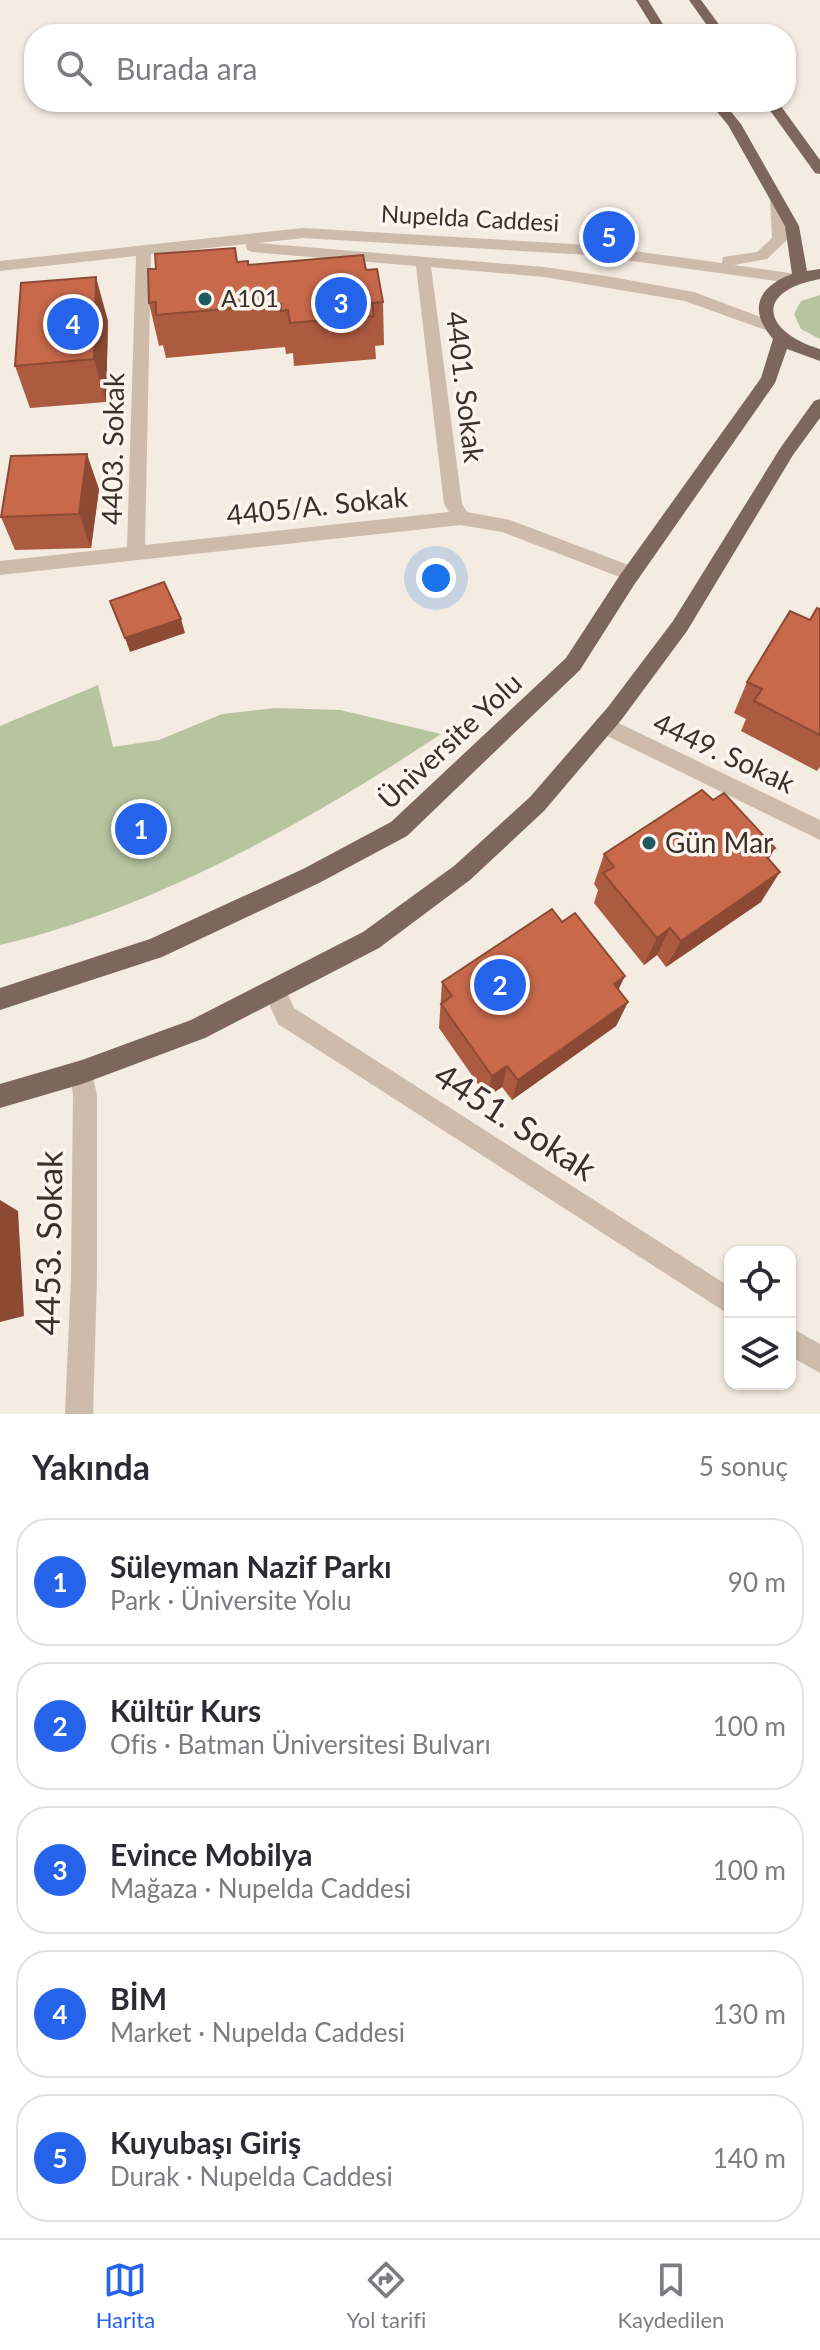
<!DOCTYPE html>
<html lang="tr">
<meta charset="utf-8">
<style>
:root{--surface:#fff;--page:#f7f7f7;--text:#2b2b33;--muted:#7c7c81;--line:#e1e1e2;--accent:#2563eb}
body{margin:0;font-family:Lato,sans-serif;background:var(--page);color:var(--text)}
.controls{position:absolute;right:24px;bottom:24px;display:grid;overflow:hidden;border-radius:16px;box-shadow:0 2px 6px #0004}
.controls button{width:72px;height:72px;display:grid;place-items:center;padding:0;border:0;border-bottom:2px solid var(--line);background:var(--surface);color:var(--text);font:40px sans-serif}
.you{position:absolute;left:436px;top:578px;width:28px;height:28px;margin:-20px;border:6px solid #fff;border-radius:50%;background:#1a73e8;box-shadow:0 0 0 12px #1a73e833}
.badge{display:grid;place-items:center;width:52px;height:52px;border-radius:50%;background:var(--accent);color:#fff;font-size:26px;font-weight:700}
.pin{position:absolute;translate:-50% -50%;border:4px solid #fff;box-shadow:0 2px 8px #0006}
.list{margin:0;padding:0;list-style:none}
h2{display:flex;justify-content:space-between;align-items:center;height:104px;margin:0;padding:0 32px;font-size:34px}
h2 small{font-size:26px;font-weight:400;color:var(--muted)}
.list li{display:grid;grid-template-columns:52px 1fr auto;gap:24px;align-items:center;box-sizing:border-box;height:128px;margin:0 16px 16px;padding:0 16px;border:2px solid var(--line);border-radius:32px}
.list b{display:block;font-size:30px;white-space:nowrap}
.list p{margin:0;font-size:26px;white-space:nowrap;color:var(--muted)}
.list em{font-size:26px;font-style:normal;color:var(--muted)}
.icon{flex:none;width:44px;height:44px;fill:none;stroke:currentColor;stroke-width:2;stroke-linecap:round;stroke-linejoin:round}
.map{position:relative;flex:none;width:820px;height:1414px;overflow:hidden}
.search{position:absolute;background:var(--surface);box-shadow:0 2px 6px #0004;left:24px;right:24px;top:24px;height:88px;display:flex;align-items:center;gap:20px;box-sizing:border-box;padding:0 28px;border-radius:32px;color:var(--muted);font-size:30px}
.sheet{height:824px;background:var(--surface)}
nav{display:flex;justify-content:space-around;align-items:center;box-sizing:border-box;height:112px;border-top:2px solid var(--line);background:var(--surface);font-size:22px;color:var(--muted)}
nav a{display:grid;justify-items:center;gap:4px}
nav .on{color:var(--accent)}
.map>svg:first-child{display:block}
.green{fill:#b8c4a0}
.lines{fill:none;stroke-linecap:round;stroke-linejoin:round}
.minor{fill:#cdbbac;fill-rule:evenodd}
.major{fill:#7d675c;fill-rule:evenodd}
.wall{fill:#ac5a40}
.shaded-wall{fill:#8c4a34}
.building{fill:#c8694b;stroke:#8c4a34;stroke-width:2}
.poi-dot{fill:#1f5a5e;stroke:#fbf5ee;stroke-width:3}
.labels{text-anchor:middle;stroke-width:7;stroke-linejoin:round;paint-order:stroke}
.far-street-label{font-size:24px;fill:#3b302b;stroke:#fbf5ee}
.far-poi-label{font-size:24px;fill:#3b302b;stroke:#fbf5ee;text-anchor:start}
.street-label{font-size:28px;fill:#3b302b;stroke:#fbf5ee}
.poi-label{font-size:28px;fill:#3b302b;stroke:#fbf5ee;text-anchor:start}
.near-street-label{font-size:34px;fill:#3b302b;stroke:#fbf5ee}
</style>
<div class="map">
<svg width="820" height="1414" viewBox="0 0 820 1414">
<rect width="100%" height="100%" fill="#f4ebe1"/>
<g class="green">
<path d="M820,295V339L801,329L794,314L801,301Z"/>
<path d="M98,685L113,747L159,740L222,714L275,708L340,710L441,734C310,821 153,909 0,945V726Z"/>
</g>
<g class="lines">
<g class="minor">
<path d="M777,194L784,199L788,239L767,259L734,265L796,274L799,278L791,283L589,255L303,238L258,243L544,267L612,277L694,292L777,323V331L771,332L685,301L544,277L431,267L462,504L467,512L510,520L639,569L641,574L639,579H625L502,532L461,525L0,575V561L127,547L136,256L0,271V261L303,228L589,245L722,263L723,257L757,252L772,238L770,199ZM246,244L247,250L252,252L416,266L444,504L449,512L145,545L151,254Z"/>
<path d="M604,716L820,820V840L597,731L594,725L597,719Z"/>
<path d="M274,979L282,982L294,1008L730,1287V1315L278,1024L263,990L266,982Z"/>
<path d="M82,1060L90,1064L97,1095V1277L93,1414H65L71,1277L73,1095L70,1072L74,1064Z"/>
<path d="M790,1327L820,1344V1373L790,1356Z"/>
</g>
<g class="major">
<path d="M636,0H648L669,34H657Z"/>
<path d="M689,0H701L726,34H713Z"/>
<path d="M709,102H723L741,124L799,226L807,271L820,269V279C753,291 763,332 820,349V361L787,349L775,383L634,585L580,670L407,836L319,883L162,957L0,1010V988L150,939L303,869L391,822L566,658L620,575L761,378L773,339C748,310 757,287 792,274L785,226L728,125Z"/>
<path d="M764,102H778L820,160V174L815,173Z"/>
<path d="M820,399V418L793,455L687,631L622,719L544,811L470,880L379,948L205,1038L82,1084L0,1108V1084L82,1060L191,1020L363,932L454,866L530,797L608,707L673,621L781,447L814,401Z"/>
</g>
</g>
<g class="wall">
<path d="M237,262L248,265L366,270L383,302L384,345L375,346L376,359L294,366L293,353L286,354L285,347L166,358L163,345L159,346L149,303Z"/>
<path d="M108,321L106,402L30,408L15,366Z"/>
<path d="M99,489L91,548L15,550L1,517Z"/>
<path d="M820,609V767L817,771L741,731L746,719L734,713L747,682Z"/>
<path d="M604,854L768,859L761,902L666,967L657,955L644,965L594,903L598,890L594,884Z"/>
<path d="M442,982L618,990L628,1002L616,1026L512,1100L502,1087L487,1097L439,1028Z"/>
</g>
<g class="shaded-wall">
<path d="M96,277L108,321L106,402L94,359Z"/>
<path d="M87,454L99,489L91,548L79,514Z"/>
<path d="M181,619L185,633L130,652L125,638Z"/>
<path d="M775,848L757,879L765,855Z"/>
<path d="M780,872L761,902L666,967L681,941Z"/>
<path d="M670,928L657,955L644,965L657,938Z"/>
<path d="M625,976L613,1001L614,984Z"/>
<path d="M628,1002L616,1026L512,1100L518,1080Z"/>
<path d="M507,1066L502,1087L487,1097L492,1076Z"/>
<path d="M0,1200L18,1211L24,1316L0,1322Z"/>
</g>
<g class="building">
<path d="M235,248L237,262L248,261V265L363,255L366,270L377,269L383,302L372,303L374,316L290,323L288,310L281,311V304L156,315V302L149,303L148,269H156L155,254Z"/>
<path d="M96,277L94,359L15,366L21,283Z"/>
<path d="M87,454L79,514L1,517L11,456Z"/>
<path d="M164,582L181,619L125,638L110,601Z"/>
<path d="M817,608L820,609V735L754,701L762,689L747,682L790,611L810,620Z"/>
<path d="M702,790L713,800L724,793L775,848L765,855L780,872L681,941L670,928L657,938L603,873L614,867L604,854Z"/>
<path d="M552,909L562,922L575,913L625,976L614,984L628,1002L518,1080L507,1066L492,1076L441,1004L452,996L442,982Z"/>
</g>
<g class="poi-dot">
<circle cx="205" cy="299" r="8"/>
<circle cx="649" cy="843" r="8"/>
</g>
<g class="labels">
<g class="far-street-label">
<text transform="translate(470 219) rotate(3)" y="8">Nupelda Caddesi</text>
</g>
<g class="far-poi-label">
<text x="221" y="307">A101</text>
</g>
<g class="street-label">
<text transform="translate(465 387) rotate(83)" y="10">4401. Sokak</text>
<text transform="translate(113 449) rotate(-89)" y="10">4403. Sokak</text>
<text transform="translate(317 506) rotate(-6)" y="10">4405/A. Sokak</text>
<text transform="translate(450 741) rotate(-43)" y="10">Üniversite Yolu</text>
<text transform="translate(724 753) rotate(25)" y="10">4449. Sokak</text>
</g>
<g class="poi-label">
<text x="665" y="853">Gün Mar</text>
</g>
<g class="near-street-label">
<text transform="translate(515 1122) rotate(33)" y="12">4451. Sokak</text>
<text transform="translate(49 1243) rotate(-89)" y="12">4453. Sokak</text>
</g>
</g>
</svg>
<div class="controls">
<button><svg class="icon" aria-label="locate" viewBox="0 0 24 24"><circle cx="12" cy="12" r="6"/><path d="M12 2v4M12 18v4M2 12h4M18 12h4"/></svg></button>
<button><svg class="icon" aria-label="layers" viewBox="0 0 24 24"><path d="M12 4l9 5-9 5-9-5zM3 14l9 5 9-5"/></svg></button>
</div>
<div class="you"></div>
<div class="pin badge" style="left:141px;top:829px">1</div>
<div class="pin badge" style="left:500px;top:985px">2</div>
<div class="pin badge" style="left:341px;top:303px">3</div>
<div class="pin badge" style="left:73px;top:324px">4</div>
<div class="pin badge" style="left:609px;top:237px">5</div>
<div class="search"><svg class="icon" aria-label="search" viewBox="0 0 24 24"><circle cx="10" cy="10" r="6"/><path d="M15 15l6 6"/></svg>Burada ara</div>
</div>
<section class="sheet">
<h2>Yakında<small>5 sonuç</small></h2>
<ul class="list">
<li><span class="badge">1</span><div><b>Süleyman Nazif Parkı</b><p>Park · Üniversite Yolu</p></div><em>90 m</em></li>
<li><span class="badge">2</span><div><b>Kültür Kurs</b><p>Ofis · Batman Üniversitesi Bulvarı</p></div><em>100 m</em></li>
<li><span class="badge">3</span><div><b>Evince Mobilya</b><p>Mağaza · Nupelda Caddesi</p></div><em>100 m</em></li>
<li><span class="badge">4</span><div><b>BİM</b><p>Market · Nupelda Caddesi</p></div><em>130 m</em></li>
<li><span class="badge">5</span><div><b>Kuyubaşı Giriş</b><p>Durak · Nupelda Caddesi</p></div><em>140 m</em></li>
</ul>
</section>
<nav>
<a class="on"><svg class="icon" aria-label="map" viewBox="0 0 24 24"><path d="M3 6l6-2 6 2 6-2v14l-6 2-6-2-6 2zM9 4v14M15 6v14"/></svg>Harita</a>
<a><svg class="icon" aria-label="directions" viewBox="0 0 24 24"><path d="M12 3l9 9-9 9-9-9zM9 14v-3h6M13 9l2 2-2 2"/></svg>Yol tarifi</a>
<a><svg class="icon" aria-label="saved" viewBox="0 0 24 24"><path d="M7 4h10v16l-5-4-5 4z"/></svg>Kaydedilen</a>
</nav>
